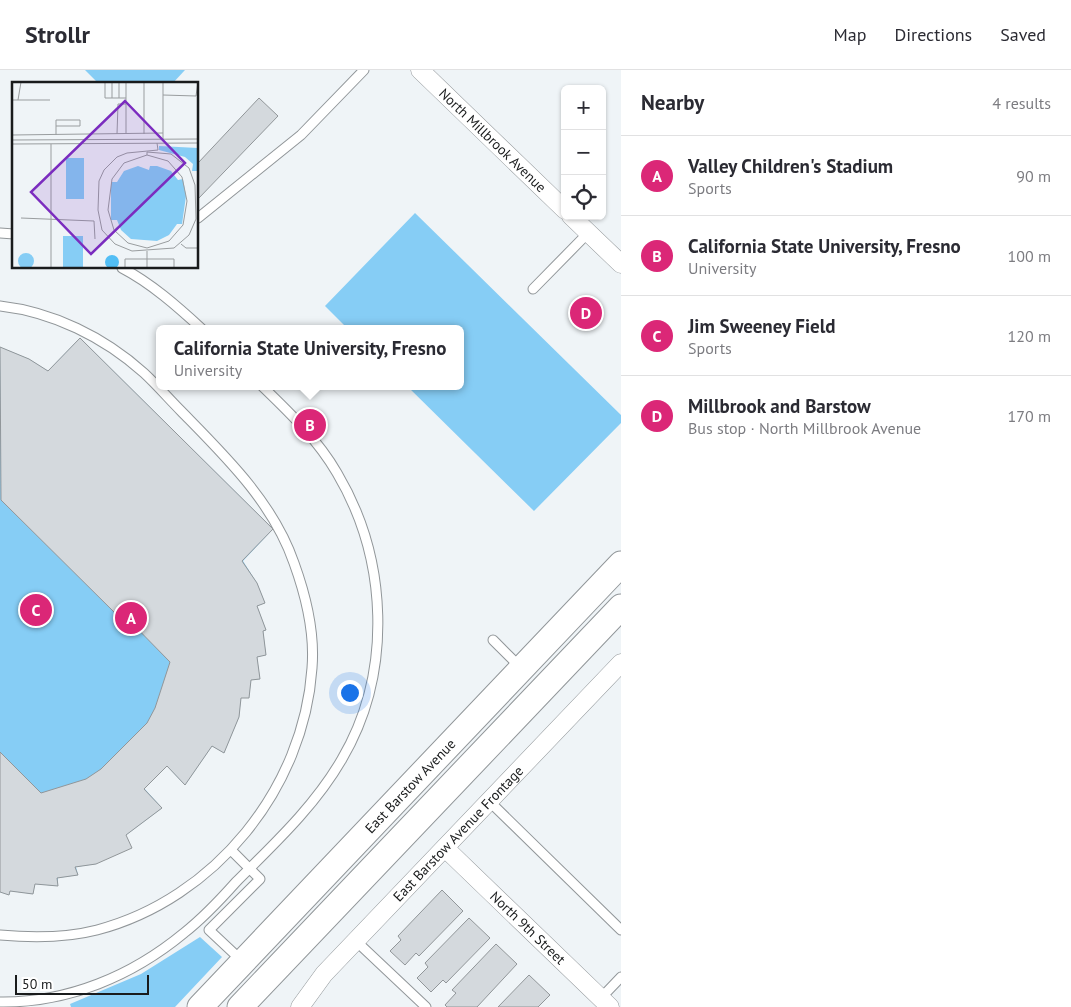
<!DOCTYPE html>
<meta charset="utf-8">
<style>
:root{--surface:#fff;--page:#f2f2f3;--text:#2b2b33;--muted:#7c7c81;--line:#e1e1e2;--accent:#db2777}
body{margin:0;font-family:"PT Sans",sans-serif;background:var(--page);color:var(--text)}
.controls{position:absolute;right:15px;top:15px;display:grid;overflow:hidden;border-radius:8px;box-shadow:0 1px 4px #0004}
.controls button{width:45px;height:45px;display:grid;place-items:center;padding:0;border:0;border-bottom:1px solid var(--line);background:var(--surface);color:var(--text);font:25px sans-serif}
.scale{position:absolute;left:15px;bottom:12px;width:134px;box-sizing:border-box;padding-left:5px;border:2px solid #191b1c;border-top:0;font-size:14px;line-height:18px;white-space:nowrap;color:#191b1c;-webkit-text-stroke:4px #fff;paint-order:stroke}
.you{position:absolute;left:349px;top:622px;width:18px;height:18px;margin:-12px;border:4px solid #fff;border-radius:50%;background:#1a73e8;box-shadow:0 0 0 8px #1a73e833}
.badge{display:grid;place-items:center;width:32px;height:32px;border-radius:50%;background:var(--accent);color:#fff;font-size:16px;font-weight:700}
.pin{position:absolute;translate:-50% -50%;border:2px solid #fff;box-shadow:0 1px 5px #0006}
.popup{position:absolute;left:156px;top:255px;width:308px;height:65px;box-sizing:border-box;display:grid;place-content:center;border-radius:8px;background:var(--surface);filter:drop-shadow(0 1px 4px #0005);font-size:16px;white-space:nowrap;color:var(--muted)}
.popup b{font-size:19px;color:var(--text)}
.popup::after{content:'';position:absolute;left:50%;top:100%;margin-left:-10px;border:10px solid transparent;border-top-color:var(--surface)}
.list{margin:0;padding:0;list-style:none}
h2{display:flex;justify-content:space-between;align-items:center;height:65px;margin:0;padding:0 20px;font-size:21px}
h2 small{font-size:16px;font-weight:400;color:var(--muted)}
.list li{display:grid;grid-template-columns:32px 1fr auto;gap:15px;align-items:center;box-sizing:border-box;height:80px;padding:0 20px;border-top:1px solid var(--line)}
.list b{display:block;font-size:19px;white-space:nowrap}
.list p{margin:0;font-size:16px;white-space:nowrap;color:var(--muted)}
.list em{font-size:16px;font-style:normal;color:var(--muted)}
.icon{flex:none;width:28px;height:28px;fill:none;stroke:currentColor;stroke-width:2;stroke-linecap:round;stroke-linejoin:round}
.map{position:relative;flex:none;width:621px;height:937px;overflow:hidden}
header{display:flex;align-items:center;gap:30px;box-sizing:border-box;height:70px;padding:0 25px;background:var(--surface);border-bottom:1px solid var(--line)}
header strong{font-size:24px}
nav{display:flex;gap:28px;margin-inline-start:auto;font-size:18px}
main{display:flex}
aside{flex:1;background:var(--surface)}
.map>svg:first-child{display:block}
.green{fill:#86cdf5}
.building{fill:#d4d9dd;stroke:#919699}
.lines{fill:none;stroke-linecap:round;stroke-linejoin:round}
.service-casing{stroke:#919699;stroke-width:11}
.minor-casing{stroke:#919699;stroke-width:19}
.secondary-casing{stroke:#919699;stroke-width:27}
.service{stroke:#fff;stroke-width:9}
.minor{stroke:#fff;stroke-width:18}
.secondary{stroke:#fff;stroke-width:25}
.labels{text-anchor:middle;stroke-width:4;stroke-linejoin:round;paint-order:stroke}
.street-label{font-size:14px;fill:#191b1c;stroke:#fff}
.inset-road{fill:none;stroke:#999d9f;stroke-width:1}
.view{fill:#7b2cbf;fill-opacity:0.15;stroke:#7b2cbf;stroke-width:2.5}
.inset-edge{fill:none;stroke:#191b1c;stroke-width:2.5}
</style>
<header>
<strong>Strollr</strong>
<nav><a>Map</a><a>Directions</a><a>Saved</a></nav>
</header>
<main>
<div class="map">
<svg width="621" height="937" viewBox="0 0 621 937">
<rect width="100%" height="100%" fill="#eff4f7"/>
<g class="green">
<path d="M85,0H185L172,14H99Z"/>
<path d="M415,143L621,345V353L534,441L407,316H460V259H348L325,236Z"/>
<path d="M80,268L273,459L243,491L257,513L265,533L257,536L266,560L263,561L266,585L257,587L260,609L251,610L249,628H241L239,647L224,683L212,676L185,715L167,696L144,718L162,738L126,765L96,794L76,797L78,805L58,808V816L35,814L33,824L10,821L9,825L0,822V277L29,289L48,301Z"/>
<path d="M200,867L222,887L175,937H71L70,934L141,904Z"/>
</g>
<g class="building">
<path d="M259,28L278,46L198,129V93Z"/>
<path d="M80,268L273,459L242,491L257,513L265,533L257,536L266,560L263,561L266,585L257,587L260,609L251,610L249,628H241L239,647L224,683L212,676L185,715L167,696L144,719L162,738L126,765L132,778L96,794L75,797L78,805L57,808L58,816L35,814L33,824L10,821L9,825L0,822V682L41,723L86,709L101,699L147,653L155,638L170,592L121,542L116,544L1,430L0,277L29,289L48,301Z"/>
<path d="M442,820L463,841L419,886L416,883L405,895L390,881L401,870L398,866Z"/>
<path d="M469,848L490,868L446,913L443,910L431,922L417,908L428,897L425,893Z"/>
<path d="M496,874L517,894L477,937H447L445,935L456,923L452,920Z"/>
<path d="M529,905L550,925L538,937H498Z"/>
</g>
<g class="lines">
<defs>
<g id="service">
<path d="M198,148L301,65L364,0"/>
<path d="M0,163L14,164"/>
<path d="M122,198C151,213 178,237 202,259"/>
<path d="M533,219L588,163"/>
<path d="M0,236C53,242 104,267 144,303C157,315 169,329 181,341C225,386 273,432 294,493C306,526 315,562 312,598C304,718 215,829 97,860C66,868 32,868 0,865"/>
<path d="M493,570L521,598"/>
<path d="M489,731L621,860"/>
<path d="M231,780L260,809L209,860L241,890"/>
<path d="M356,871L426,937"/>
<path d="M601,928L621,907"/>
<path d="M0,932C68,933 132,906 184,863C203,848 220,830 236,812C274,774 315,736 342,689C393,602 388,489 337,403C318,370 290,343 262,316"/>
</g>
<g id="minor">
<path id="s1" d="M420,0L565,140"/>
<path d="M571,146L621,194"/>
<path id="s2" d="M445,778L610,937"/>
<path id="s3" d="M300,937L324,904L621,593"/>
</g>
<g id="secondary">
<path id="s4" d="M200,937L621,494"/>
<path d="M240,937L621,537"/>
</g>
</defs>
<use href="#service" class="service-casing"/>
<use href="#minor" class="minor-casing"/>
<use href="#secondary" class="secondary-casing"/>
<use href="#service" class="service"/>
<use href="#minor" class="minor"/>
<use href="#secondary" class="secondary"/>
</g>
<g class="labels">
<g class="street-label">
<text dy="5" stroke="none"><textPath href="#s1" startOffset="101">North Millbrook Avenue</textPath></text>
<text dy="5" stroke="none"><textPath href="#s4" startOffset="305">East Barstow Avenue</textPath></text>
<text dy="5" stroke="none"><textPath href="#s3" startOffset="235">East Barstow Avenue Frontage</textPath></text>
<text dy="5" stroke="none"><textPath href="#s2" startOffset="115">North 9th Street</textPath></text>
</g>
</g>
<g transform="translate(12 12)">
<rect width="186" height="186" fill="#eff4f7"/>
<path d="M147,64L186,66V89H180L181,82L173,75L147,68ZM54,76H72V117H54ZM126,84L137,88L138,84H145L159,89L166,98L171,97L174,114L170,142H165L157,153L145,159L119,157L109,148L105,138H99V100H105L112,89ZM51,154H71V186H51ZM6 179a8 8 0 1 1 16 0a8 8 0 1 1-16 0Z" fill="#86cdf5"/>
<path d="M93 180a7 7 0 1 1 14 0a7 7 0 1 1-14 0Z" fill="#52bef5"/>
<path class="inset-road" d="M93,0V16H114M107,0V16M114,0V52M132,0V52M151,13L184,14L186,0M100,16V0M0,18H38M6,18L9,0M44,44H68V38H44V53M105,52L106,22H114M0,53L151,51M0,58L187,57M151,58V0M0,62L187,61M135,73L156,79L170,95L175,119L171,143L157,159L135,166L116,161L102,148L96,128L100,97L112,81L135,73V70L159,72L177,86L183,103L184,137L177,153L162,166L120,169L103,162L90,148L86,128L87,99L92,88L105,75L115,71L146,68L145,61M9,136L82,139L83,157M169,162L174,166H187M135,169V186M39,186V62M113,186V177H162V186"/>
<path class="view" d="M113,19L173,81L79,172L19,110Z"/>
<rect width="186" height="186" class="inset-edge"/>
</g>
</svg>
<div class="controls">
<button>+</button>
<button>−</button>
<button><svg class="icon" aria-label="locate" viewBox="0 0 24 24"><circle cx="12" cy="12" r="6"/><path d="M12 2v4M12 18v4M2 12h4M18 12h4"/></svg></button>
</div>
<div class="scale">50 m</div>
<div class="you"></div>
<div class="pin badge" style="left:131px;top:548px">A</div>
<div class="pin badge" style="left:310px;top:355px">B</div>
<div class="popup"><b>California State University, Fresno</b>University</div>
<div class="pin badge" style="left:36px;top:540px">C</div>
<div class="pin badge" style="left:586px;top:243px">D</div>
</div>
<aside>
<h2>Nearby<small>4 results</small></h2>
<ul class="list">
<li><span class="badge">A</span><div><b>Valley Children's Stadium</b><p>Sports</p></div><em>90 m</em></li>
<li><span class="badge">B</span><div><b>California State University, Fresno</b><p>University</p></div><em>100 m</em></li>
<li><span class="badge">C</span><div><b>Jim Sweeney Field</b><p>Sports</p></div><em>120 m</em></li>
<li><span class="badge">D</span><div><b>Millbrook and Barstow</b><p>Bus stop · North Millbrook Avenue</p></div><em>170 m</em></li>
</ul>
</aside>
</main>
